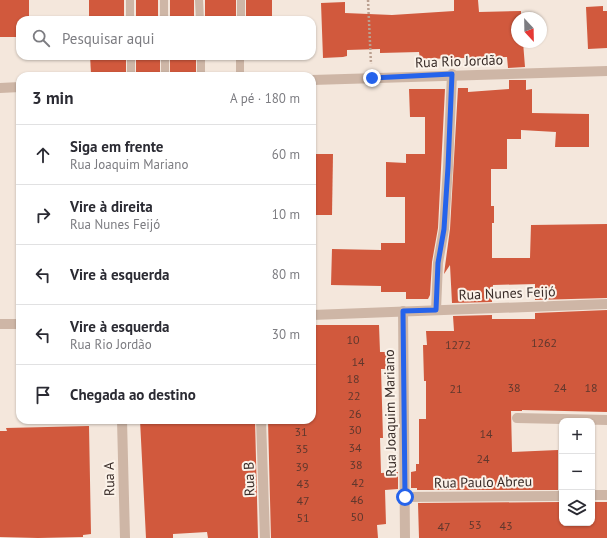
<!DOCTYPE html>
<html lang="pt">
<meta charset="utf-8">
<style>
:root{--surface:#fff;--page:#f7f7f7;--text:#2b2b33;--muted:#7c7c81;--line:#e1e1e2}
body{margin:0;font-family:"PT Sans",sans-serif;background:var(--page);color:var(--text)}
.controls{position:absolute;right:12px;bottom:12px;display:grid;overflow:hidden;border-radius:8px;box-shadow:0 1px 3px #0004}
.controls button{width:36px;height:36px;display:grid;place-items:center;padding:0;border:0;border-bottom:1px solid var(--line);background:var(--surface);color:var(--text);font:20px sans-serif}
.compass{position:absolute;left:511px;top:12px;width:36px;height:36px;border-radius:50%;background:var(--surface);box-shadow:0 1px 3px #0004;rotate:158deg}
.stop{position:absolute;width:12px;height:12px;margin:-9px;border:3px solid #2563eb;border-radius:50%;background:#fff}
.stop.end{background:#2563eb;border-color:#fff;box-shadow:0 1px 4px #0008}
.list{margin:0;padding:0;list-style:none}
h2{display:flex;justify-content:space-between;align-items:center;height:52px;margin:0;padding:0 16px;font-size:17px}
h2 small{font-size:13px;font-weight:400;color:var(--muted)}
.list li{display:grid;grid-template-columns:26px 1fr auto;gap:12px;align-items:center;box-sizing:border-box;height:60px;padding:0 16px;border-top:1px solid var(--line)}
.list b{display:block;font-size:15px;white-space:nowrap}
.list p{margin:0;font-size:13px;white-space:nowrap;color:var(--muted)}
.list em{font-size:13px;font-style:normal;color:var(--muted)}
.icon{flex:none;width:22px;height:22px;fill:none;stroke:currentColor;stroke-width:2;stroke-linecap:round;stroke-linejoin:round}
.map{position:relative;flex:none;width:607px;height:538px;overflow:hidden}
.search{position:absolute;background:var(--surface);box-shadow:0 1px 3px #0004;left:16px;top:16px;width:300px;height:44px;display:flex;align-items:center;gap:10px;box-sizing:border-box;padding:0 14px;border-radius:12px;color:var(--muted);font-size:15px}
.panel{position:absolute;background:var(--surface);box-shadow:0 1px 3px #0004;left:16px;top:72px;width:300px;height:352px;border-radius:12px}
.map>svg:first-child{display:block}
.building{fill:#d1593d}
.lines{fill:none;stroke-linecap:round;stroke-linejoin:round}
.path{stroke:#baa090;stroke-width:2.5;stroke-dasharray:2 2;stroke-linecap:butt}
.service{stroke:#ceb6a6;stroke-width:8}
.minor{stroke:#ceb6a6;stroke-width:10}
.route{stroke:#2563eb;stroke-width:5}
.labels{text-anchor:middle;stroke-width:4;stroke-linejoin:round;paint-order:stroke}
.number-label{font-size:12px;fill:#5f372d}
.street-label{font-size:14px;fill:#392c28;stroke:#fbf2e9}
</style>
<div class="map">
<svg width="607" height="538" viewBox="0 0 607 538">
<rect width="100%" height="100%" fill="#f4e7dc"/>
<g class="building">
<path d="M0,0H29V20H20V37H0Z"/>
<rect x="89" y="0" width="35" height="20"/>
<rect x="136" y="0" width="22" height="20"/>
<rect x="170" y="0" width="24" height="20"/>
<rect x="205" y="0" width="31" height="20"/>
<rect x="246" y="0" width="26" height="20"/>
<path d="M454,0H478L479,12L521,11V18H517V42H523L525,67L508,68L507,57L420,59L419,52L380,53V49L347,50V56L343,57L323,58L321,3L345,2V13L392,15L454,11Z"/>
<path d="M603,6V11H607V48L588,49L586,7Z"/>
<path d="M90,56H126V73H91Z"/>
<rect x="136" y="56" width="24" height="16"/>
<rect x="170" y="56" width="26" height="18"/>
<path d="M509,80H526V90L532,89V113L589,114V147H555L556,132L521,130V139H507V169H491V206H494V223H492V258H530L531,225L607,224V298L535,300V284L493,285L492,302L452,303L450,265L444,274L450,229L458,88H468V92L509,89Z"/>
<path d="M409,89H445L438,228L432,262L430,295L428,299H406V292H381V286L331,285L332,249L381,250V243H405V197H386V162L406,163V154H425V117H410Z"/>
<path d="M313,154H333L332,215H313Z"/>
<path d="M607,310V412L522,410V411H511L512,452L558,450V490H417V488H411V472L416,471V464H419V419H426V381H424L423,345H427L426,331H454L453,316L492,315V319H535V313Z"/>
<path d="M312,325H379L380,352H391V369H381L383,438H380L381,473L398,472V489L385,490L386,524L377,525L378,538H271L268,420H312Z"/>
<path d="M140,420H255L258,538H208L207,532L173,534V538H146Z"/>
<path d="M89,426L91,534L83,535V537L38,538L0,537V431H7L6,428Z"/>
<path d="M562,502V523H592V502H607V538H419L418,503Z"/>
</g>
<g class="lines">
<path class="path" d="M368,0L371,64"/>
<g class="service">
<path d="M130,0V20"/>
<path d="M164,0V20"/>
<path d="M199,0L200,20"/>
<path d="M241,20V0"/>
<path d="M131,56V76"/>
<path d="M165,56V76"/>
<path d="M201,56V76"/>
<path d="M240,76V56"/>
</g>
<g class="minor">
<path d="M312,80L607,71"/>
<path d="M0,88L20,87"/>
<path d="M436,310L438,263L444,229L448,167L452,74"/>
<path d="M403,311L405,538"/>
<path d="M312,315L607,304"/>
<path d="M0,324H20"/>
<path d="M517,418L607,420"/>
<path d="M122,420L125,538"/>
<path d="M261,420L265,538"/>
<path d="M592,495H607"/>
<path d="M405,497L562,496"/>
</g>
</g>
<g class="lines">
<path class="route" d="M372,78L452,74L448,167L444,229L438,263L436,310L403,311L405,497"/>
</g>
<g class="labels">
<g class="number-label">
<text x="353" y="344">10</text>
<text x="544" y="347">1262</text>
<text x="458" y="349">1272</text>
<text x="358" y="366">14</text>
<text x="353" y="383">18</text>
<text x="514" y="392">38</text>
<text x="560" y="392">24</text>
<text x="591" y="392">18</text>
<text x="456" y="393">21</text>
<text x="354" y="400">22</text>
<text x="355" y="418">26</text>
<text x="355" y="434">30</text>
<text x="301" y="436">31</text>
<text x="486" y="438">14</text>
<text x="355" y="452">34</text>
<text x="302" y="453">35</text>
<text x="483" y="463">24</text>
<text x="356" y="469">38</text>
<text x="302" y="471">39</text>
<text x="358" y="487">42</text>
<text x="303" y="488">43</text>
<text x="357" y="504">46</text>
<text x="303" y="505">47</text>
<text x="357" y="521">50</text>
<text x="303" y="522">51</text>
<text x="475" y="529">53</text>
<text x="506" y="530">43</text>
<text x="444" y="531">47</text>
</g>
<g class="street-label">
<text transform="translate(459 61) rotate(-2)" y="5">Rua Rio Jordão</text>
<text transform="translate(507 293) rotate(-2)" y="5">Rua Nunes Feijó</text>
<text transform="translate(390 413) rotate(-91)" y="5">Rua Joaquim Mariano</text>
<text transform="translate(109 479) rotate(-91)" y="5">Rua A</text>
<text transform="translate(249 479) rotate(-92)" y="5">Rua B</text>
<text transform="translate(483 482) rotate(-1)" y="5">Rua Paulo Abreu</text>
</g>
</g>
</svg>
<div class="controls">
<button>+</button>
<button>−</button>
<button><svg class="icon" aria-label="layers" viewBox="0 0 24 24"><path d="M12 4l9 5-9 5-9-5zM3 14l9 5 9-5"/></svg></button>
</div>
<svg class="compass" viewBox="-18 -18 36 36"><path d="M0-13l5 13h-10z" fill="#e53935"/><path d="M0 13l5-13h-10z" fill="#7c7c81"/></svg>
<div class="stop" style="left:405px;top:497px"></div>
<div class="stop end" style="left:372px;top:78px"></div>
<div class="search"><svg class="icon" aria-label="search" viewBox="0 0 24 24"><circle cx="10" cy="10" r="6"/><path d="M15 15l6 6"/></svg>Pesquisar aqui</div>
<section class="panel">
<h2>3 min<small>A pé · 180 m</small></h2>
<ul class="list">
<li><svg class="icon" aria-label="ahead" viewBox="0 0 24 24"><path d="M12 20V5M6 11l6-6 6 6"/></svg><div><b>Siga em frente</b><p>Rua Joaquim Mariano</p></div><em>60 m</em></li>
<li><svg class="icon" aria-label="right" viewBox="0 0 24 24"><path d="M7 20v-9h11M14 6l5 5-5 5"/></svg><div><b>Vire à direita</b><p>Rua Nunes Feijó</p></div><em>10 m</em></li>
<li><svg class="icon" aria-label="left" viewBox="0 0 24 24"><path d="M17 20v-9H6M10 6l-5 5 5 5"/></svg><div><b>Vire à esquerda</b></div><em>80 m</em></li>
<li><svg class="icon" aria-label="left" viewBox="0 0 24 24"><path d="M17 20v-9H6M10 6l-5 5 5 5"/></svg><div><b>Vire à esquerda</b><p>Rua Rio Jordão</p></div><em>30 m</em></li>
<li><svg class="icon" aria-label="arrive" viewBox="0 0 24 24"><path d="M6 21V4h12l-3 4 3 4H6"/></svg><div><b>Chegada ao destino</b></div></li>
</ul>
</section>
</div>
